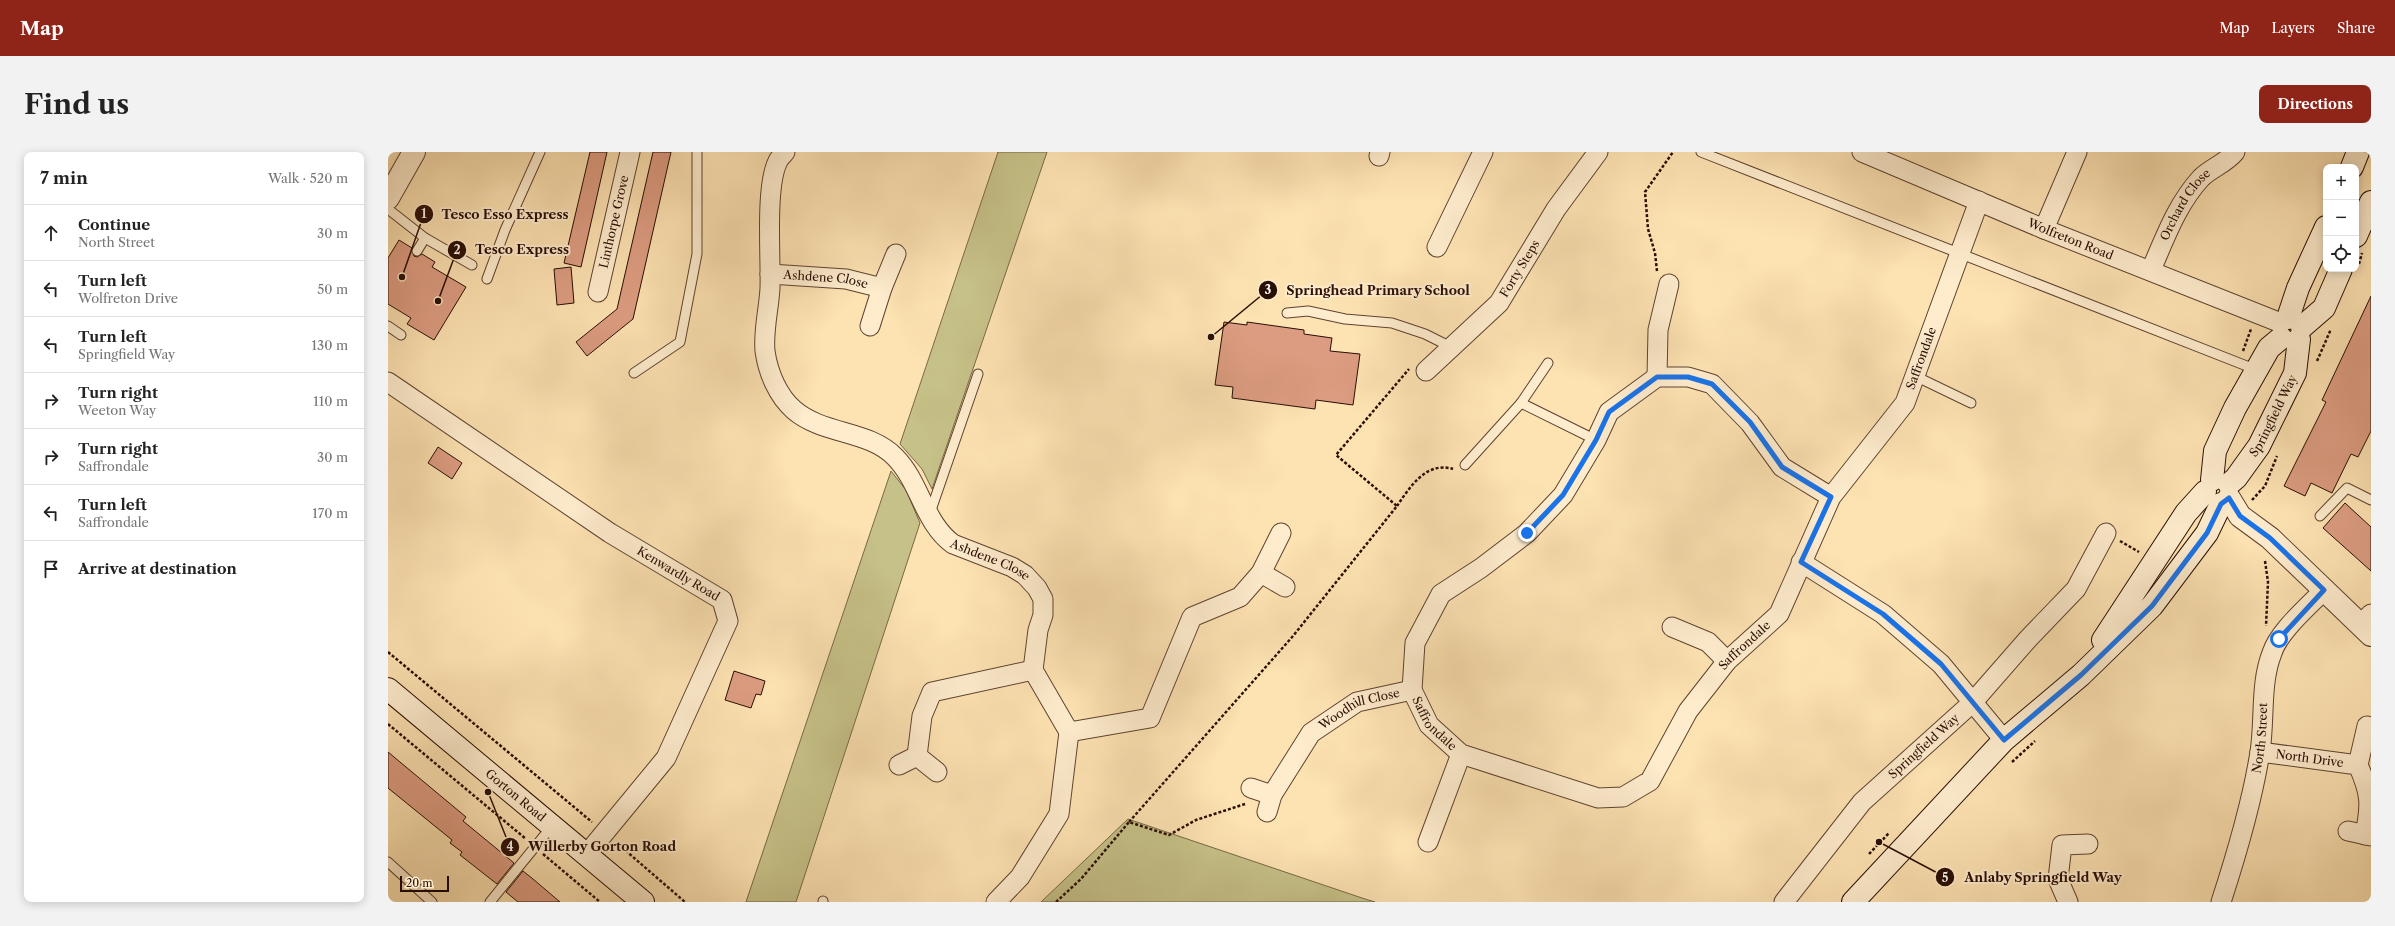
<!DOCTYPE html>
<meta charset="utf-8">
<style>
:root{--surface:#fff;--page:#f2f2f2;--text:#222;--muted:#767676;--line:#e0e0e0;--accent:#8f2418}
body{margin:0;font-family:"Libre Caslon Text",serif;background:var(--page);color:var(--text)}
.controls{position:absolute;right:12px;top:12px;display:grid;overflow:hidden;border-radius:8px;box-shadow:0 2px 10px #0003}
.controls button{width:36px;height:36px;display:grid;place-items:center;padding:0;border:0;border-bottom:1px solid var(--line);background:var(--surface);color:var(--text);font:20px sans-serif}
.scale{position:absolute;left:12px;bottom:10px;width:49px;box-sizing:border-box;padding-left:4px;border:2px solid #290e04;border-top:0;font-size:11px;line-height:14px;white-space:nowrap;color:#290e04;-webkit-text-stroke:3px #feeccd;paint-order:stroke}
.stop{position:absolute;width:12px;height:12px;margin:-9px;border:3px solid #1a73e8;border-radius:50%;background:#fff}
.stop.end{background:#1a73e8;border-color:#fff;box-shadow:0 1px 4px #0008}
.list{margin:0;padding:0;list-style:none}
h2{display:flex;justify-content:space-between;align-items:center;height:52px;margin:0;padding:0 16px;font-size:17px}
h2 small{font-size:13px;font-weight:400;color:var(--muted)}
.list li{display:grid;grid-template-columns:26px 1fr auto;gap:12px;align-items:center;box-sizing:border-box;height:56px;padding:0 16px;border-top:1px solid var(--line)}
.list b{display:block;font-size:15px;white-space:nowrap}
.list p{margin:0;font-size:13px;white-space:nowrap;color:var(--muted)}
.list em{font-size:13px;font-style:normal;color:var(--muted)}
.icon{flex:none;width:22px;height:22px;fill:none;stroke:currentColor;stroke-width:2;stroke-linecap:round;stroke-linejoin:round}
.map{position:relative;flex:none;width:1983px;height:750px;overflow:hidden;border-radius:8px}
header{display:flex;align-items:center;gap:24px;box-sizing:border-box;height:56px;padding:0 20px;background:var(--accent);color:#fff}
header strong{font-size:19px}
nav{display:flex;gap:22px;margin-inline-start:auto;font-size:14px}
.intro{display:flex;align-items:center;justify-content:space-between;box-sizing:border-box;height:96px;padding:0 24px}
h1{margin:0;font-size:28px}
.button{padding:10px 18px;border-radius:8px;background:var(--accent);color:#fff;font-size:14px;font-weight:700}
main{display:flex;gap:24px;padding:0 24px}
aside{flex:1;background:var(--surface);border-radius:8px;box-shadow:0 2px 10px #0003}
.map>svg:first-child{display:block}
.green{fill:#c6c188;stroke:#786846}
.building{fill:#dc9c81;stroke:#290e04}
.lines{fill:none;stroke-linecap:round;stroke-linejoin:round}
.service-casing{stroke:#5e4330;stroke-width:11}
.minor-casing{stroke:#5e4330;stroke-width:21}
.tertiary-casing{stroke:#5e4330;stroke-width:24}
.secondary-casing{stroke:#290e04;stroke-width:24}
.path{stroke:#290e04;stroke-width:2.5;stroke-dasharray:3 2;stroke-linecap:butt}
.service{stroke:#feeccd;stroke-width:9}
.minor{stroke:#feeccd;stroke-width:19}
.tertiary{stroke:#feeccd;stroke-width:22}
.secondary{stroke:#feeccd;stroke-width:22}
.route{stroke:#1a73e8;stroke-width:5}
.labels{text-anchor:middle;stroke-width:4;stroke-linejoin:round;paint-order:stroke}
.street-label{font-size:12px;fill:#290e04;stroke:#feeccd}
.leader{fill:none;stroke:#290e04;stroke-width:1.5}
.callout-dot{fill:#290e04;stroke:#feeccd;stroke-width:1.5}
.mark-label{font-size:12px;text-anchor:middle;font-weight:bold;fill:#fff}
.callout-label{font-size:13px;text-anchor:middle;font-weight:bold;fill:#290e04;stroke:#feeccd;stroke-width:4;stroke-linejoin:round;paint-order:stroke}
</style>
<header>
<strong>Map</strong>
<nav><a>Map</a><a>Layers</a><a>Share</a></nav>
</header>
<div class="intro"><h1>Find us</h1><a class="button">Directions</a></div>
<main>
<aside>
<h2>7 min<small>Walk · 520 m</small></h2>
<ul class="list">
<li><svg class="icon" aria-label="ahead" viewBox="0 0 24 24"><path d="M12 20V5M6 11l6-6 6 6"/></svg><div><b>Continue</b><p>North Street</p></div><em>30 m</em></li>
<li><svg class="icon" aria-label="left" viewBox="0 0 24 24"><path d="M17 20v-9H6M10 6l-5 5 5 5"/></svg><div><b>Turn left</b><p>Wolfreton Drive</p></div><em>50 m</em></li>
<li><svg class="icon" aria-label="left" viewBox="0 0 24 24"><path d="M17 20v-9H6M10 6l-5 5 5 5"/></svg><div><b>Turn left</b><p>Springfield Way</p></div><em>130 m</em></li>
<li><svg class="icon" aria-label="right" viewBox="0 0 24 24"><path d="M7 20v-9h11M14 6l5 5-5 5"/></svg><div><b>Turn right</b><p>Weeton Way</p></div><em>110 m</em></li>
<li><svg class="icon" aria-label="right" viewBox="0 0 24 24"><path d="M7 20v-9h11M14 6l5 5-5 5"/></svg><div><b>Turn right</b><p>Saffrondale</p></div><em>30 m</em></li>
<li><svg class="icon" aria-label="left" viewBox="0 0 24 24"><path d="M17 20v-9H6M10 6l-5 5 5 5"/></svg><div><b>Turn left</b><p>Saffrondale</p></div><em>170 m</em></li>
<li><svg class="icon" aria-label="arrive" viewBox="0 0 24 24"><path d="M6 21V4h12l-3 4 3 4H6"/></svg><div><b>Arrive at destination</b></div></li>
</ul>
</aside>
<div class="map">
<svg width="1983" height="750" viewBox="0 0 1983 750">
<rect width="100%" height="100%" fill="#fde2b2"/>
<filter id="stains"><feTurbulence type="fractalNoise" baseFrequency=".005" numOctaves="4"/><feColorMatrix values="0 0 0 0 .2 0 0 0 0 .09 0 0 0 0 .02 0 0 0 .5 -.17"/></filter>
<radialGradient id="worn" r=".72"><stop offset=".6" stop-color="#630" stop-opacity="0"/><stop offset="1" stop-color="#630" stop-opacity=".3"/></radialGradient>
<g class="green">
<path d="M610,0H659L544,337L534,317L512,292Z"/>
<path d="M503,319L518,338L532,371L408,750H358Z"/>
<path d="M740,667L974,746L987,750H653Z"/>
</g>
<g class="building">
<path d="M202,0H219L193,115L176,111Z"/>
<path d="M265,0H283L245,167L199,204L188,190L229,157Z"/>
<path d="M11,88L24,96L26,104L29,105L34,102L47,110L44,115L78,135L46,188L19,172L23,166L0,152V106Z"/>
<path d="M183,115L186,151L169,153L166,117Z"/>
<path d="M1983,144V279L1970,305L1963,302L1944,341L1923,331L1917,344L1896,334L1938,250L1934,248Z"/>
<path d="M836,170L859,173V170L916,178V182L944,186L942,199L972,202L965,253L928,248L927,257L844,246L845,235L827,233Z"/>
<path d="M50,295L74,311L64,327L40,311Z"/>
<path d="M1957,351L1983,375V419L1935,376Z"/>
<path d="M346,519L377,529L373,543L368,542L363,556L337,548Z"/>
<path d="M0,600L78,665L75,669L126,711L109,732L72,703L74,700L62,691L64,688L0,636Z"/>
<path d="M135,719L145,727L172,750H130L118,740Z"/>
</g>
<g class="lines">
<defs>
<g id="service">
<path d="M1313,0L1869,218"/>
<path d="M0,57L37,86L84,113"/>
<path d="M29,99L37,86"/>
<path d="M99,127L117,78L152,0"/>
<path d="M899,161L920,159L957,167L1004,171L1037,182L1063,195"/>
<path d="M0,174L13,183"/>
<path d="M246,221L292,190L309,102V0"/>
<path d="M1527,224L1583,251"/>
<path d="M1133,251L1208,288"/>
<path d="M1077,313L1133,251L1160,211"/>
<path d="M542,361L590,222"/>
<path d="M1932,364L1959,336L1983,348"/>
<path d="M0,710L44,750"/>
<path d="M102,750L164,674"/>
<path d="M435,750V749"/>
</g>
<g id="minor">
<path id="s1" d="M397,0C395,3 391,6 390,9C377,34 383,105 382,136C381,156 375,179 377,199C380,221 390,244 406,258C435,283 481,278 507,305C532,330 536,371 565,392L624,415L637,423L649,436L655,447V463L650,478L645,518L681,580L671,662L632,725L608,750"/>
<path id="s2" d="M1474,0L1656,77L1893,171"/>
<path d="M991,4L992,0"/>
<path d="M1656,77L1689,0"/>
<path d="M1049,95L1095,0"/>
<path id="s3" d="M1763,118C1777,86 1789,52 1813,26C1823,16 1837,12 1847,0"/>
<path id="s4" d="M382,122L458,127L494,136"/>
<path id="s5" d="M210,140L242,0"/>
<path d="M482,174L494,136L508,102"/>
<path id="s6" d="M1038,219L1111,151L1168,57L1210,0"/>
<path d="M1269,225L1270,178L1281,132"/>
<path id="s7" d="M0,230L222,381L334,448L340,469L278,606L199,702"/>
<path id="s8" d="M1443,345L1394,315L1362,271L1324,232L1300,225H1269L1221,260L1208,288L1175,343L1139,381L1093,416L1053,442L1027,491L1024,538L1041,573L1073,602L1210,646L1235,645L1262,629L1300,559L1339,509L1391,462L1443,345L1517,251L1591,49"/>
<path d="M1413,410L1495,462L1553,512L1616,588"/>
<path d="M873,421L897,435"/>
<path d="M1972,473L1983,462"/>
<path d="M1284,475L1320,490L1339,509"/>
<path d="M681,580L762,566L804,465L852,445L873,421L893,381"/>
<path id="s9" d="M1872,600L1970,613C1983,642 1983,652 1977,683"/>
<path d="M529,604L534,564L544,540L645,518"/>
<path d="M511,613L529,604L549,620"/>
<path d="M1970,613L1979,574"/>
<path d="M863,636L884,643"/>
<path id="s10" d="M879,660L884,643L923,581L969,550L1024,538"/>
<path d="M1960,679L1983,684"/>
<path d="M1040,690L1073,602"/>
<path id="s11" d="M1396,750L1474,650L1584,551L1640,487L1688,437L1718,381"/>
<path d="M1680,750L1670,727L1674,693L1700,692"/>
<path id="s12" d="M1833,750C1849,701 1864,651 1872,600C1877,568 1872,531 1884,501C1891,479 1920,455 1936,438"/>
</g>
<g id="tertiary">
<path d="M0,46L26,0"/>
<path d="M1841,346L1852,364L1882,386L1983,483"/>
</g>
<g id="secondary">
<path d="M1964,15L1970,0"/>
<path d="M1968,84L1983,50"/>
<path d="M1900,166L1910,136L1938,75"/>
<path d="M1914,175L1936,156L1953,117"/>
<path d="M1824,328L1827,299L1847,256L1881,196L1893,186"/>
<path id="s13" d="M1841,332L1848,326L1871,294L1907,221L1911,187"/>
<path d="M1715,488L1798,361L1817,340"/>
<path id="s14" d="M0,537L255,750"/>
<path d="M1465,750L1616,588L1693,523L1764,454L1819,381L1833,352"/>
</g>
</defs>
<use href="#service" class="service-casing"/>
<use href="#minor" class="minor-casing"/>
<use href="#tertiary" class="tertiary-casing"/>
<use href="#secondary" class="secondary-casing"/>
<g class="path">
<path d="M1971,112L1974,101"/>
<path d="M1269,119L1267,101L1260,77L1257,40L1285,0"/>
<path d="M1855,199L1863,177"/>
<path d="M1929,209L1943,177"/>
<path d="M1864,348L1877,334L1889,304"/>
<path d="M1009,354C1022,335 1038,309 1065,317"/>
<path d="M1732,389L1751,400"/>
<path d="M1877,409L1880,430L1878,474"/>
<path d="M0,500L204,670"/>
<path d="M0,572L138,687"/>
<path d="M1624,610L1647,589"/>
<path d="M741,670L905,484L1009,354L948,303L1021,217"/>
<path d="M230,692L297,750"/>
<path d="M155,702L212,750"/>
<path d="M1481,702L1501,681"/>
<path d="M668,750L693,727L741,670L781,683L808,668L857,652"/>
</g>
<use href="#service" class="service"/>
<use href="#minor" class="minor"/>
<use href="#tertiary" class="tertiary"/>
<use href="#secondary" class="secondary"/>
</g>
<g class="lines">
<path class="route" d="M1139,381L1175,343L1208,288L1221,260L1269,225H1300L1324,232L1362,270L1394,315L1443,345L1413,410L1495,462L1553,512L1616,588L1693,523L1764,454L1819,381L1833,352L1841,346L1852,364L1882,386L1936,438L1891,487"/>
</g>
<g class="labels">
<g class="street-label">
<text dy="4" stroke="none"><textPath href="#s3" startOffset="74">Orchard Close</textPath></text>
<text dy="4" stroke="none"><textPath href="#s5" startOffset="72">Linthorpe Grove</textPath></text>
<text dy="4" stroke="none"><textPath href="#s2" startOffset="226">Wolfreton Road</textPath></text>
<text dy="4" stroke="none"><textPath href="#s6" startOffset="140">Forty Steps</textPath></text>
<text dy="4" stroke="none"><textPath href="#s4" startOffset="56">Ashdene Close</textPath></text>
<text dy="4" stroke="none"><textPath href="#s8" startOffset="1428">Saffrondale</textPath></text>
<text dy="4" stroke="none"><textPath href="#s13" startOffset="82">Springfield Way</textPath></text>
<text dy="4" stroke="none"><textPath href="#s1" startOffset="528">Ashdene Close</textPath></text>
<text dy="4" stroke="none"><textPath href="#s7" startOffset="348">Kenwardly Road</textPath></text>
<text dy="4" stroke="none"><textPath href="#s8" startOffset="1086">Saffrondale</textPath></text>
<text dy="4" stroke="none"><textPath href="#s10" startOffset="146">Woodhill Close</textPath></text>
<text dy="4" stroke="none"><textPath href="#s8" startOffset="678">Saffrondale</textPath></text>
<text dy="4" stroke="none"><textPath href="#s12" startOffset="169">North Street</textPath></text>
<text dy="4" stroke="none"><textPath href="#s11" startOffset="210">Springfield Way</textPath></text>
<text dy="4" stroke="none"><textPath href="#s9" startOffset="50">North Drive</textPath></text>
<text dy="4" stroke="none"><textPath href="#s14" startOffset="166">Gorton Road</textPath></text>
</g>
</g>
<path class="leader" d="M14 125L36 62M50 149L69 98M823 185L880 138M100 640L122 695M1491 690L1557 725"/>
<g class="callout-dot">
<circle cx="14" cy="125" r="4"/>
<circle cx="50" cy="149" r="4"/>
<circle cx="823" cy="185" r="4"/>
<circle cx="100" cy="640" r="4"/>
<circle cx="1491" cy="690" r="4"/>
<circle cx="36" cy="62" r="10"/>
<circle cx="69" cy="98" r="10"/>
<circle cx="880" cy="138" r="10"/>
<circle cx="122" cy="695" r="10"/>
<circle cx="1557" cy="725" r="10"/>
</g>
<g class="mark-label">
<text x="36" y="66">1</text>
<text x="69" y="102">2</text>
<text x="880" y="142">3</text>
<text x="122" y="699">4</text>
<text x="1557" y="730">5</text>
</g>
<g class="callout-label">
<text x="117" y="67">Tesco Esso Express</text>
<text x="134" y="102">Tesco Express</text>
<text x="990" y="143">Springhead Primary School</text>
<text x="214" y="699">Willerby Gorton Road</text>
<text x="1655" y="730">Anlaby Springfield Way</text>
</g>
<rect width="100%" height="100%" filter="url(#stains)"/>
<rect width="100%" height="100%" fill="url(#worn)"/>
</svg>
<div class="controls">
<button>+</button>
<button>−</button>
<button><svg class="icon" aria-label="locate" viewBox="0 0 24 24"><circle cx="12" cy="12" r="6"/><path d="M12 2v4M12 18v4M2 12h4M18 12h4"/></svg></button>
</div>
<div class="scale">20 m</div>
<div class="stop" style="left:1891px;top:487px"></div>
<div class="stop end" style="left:1139px;top:381px"></div>
</div>
</main>
